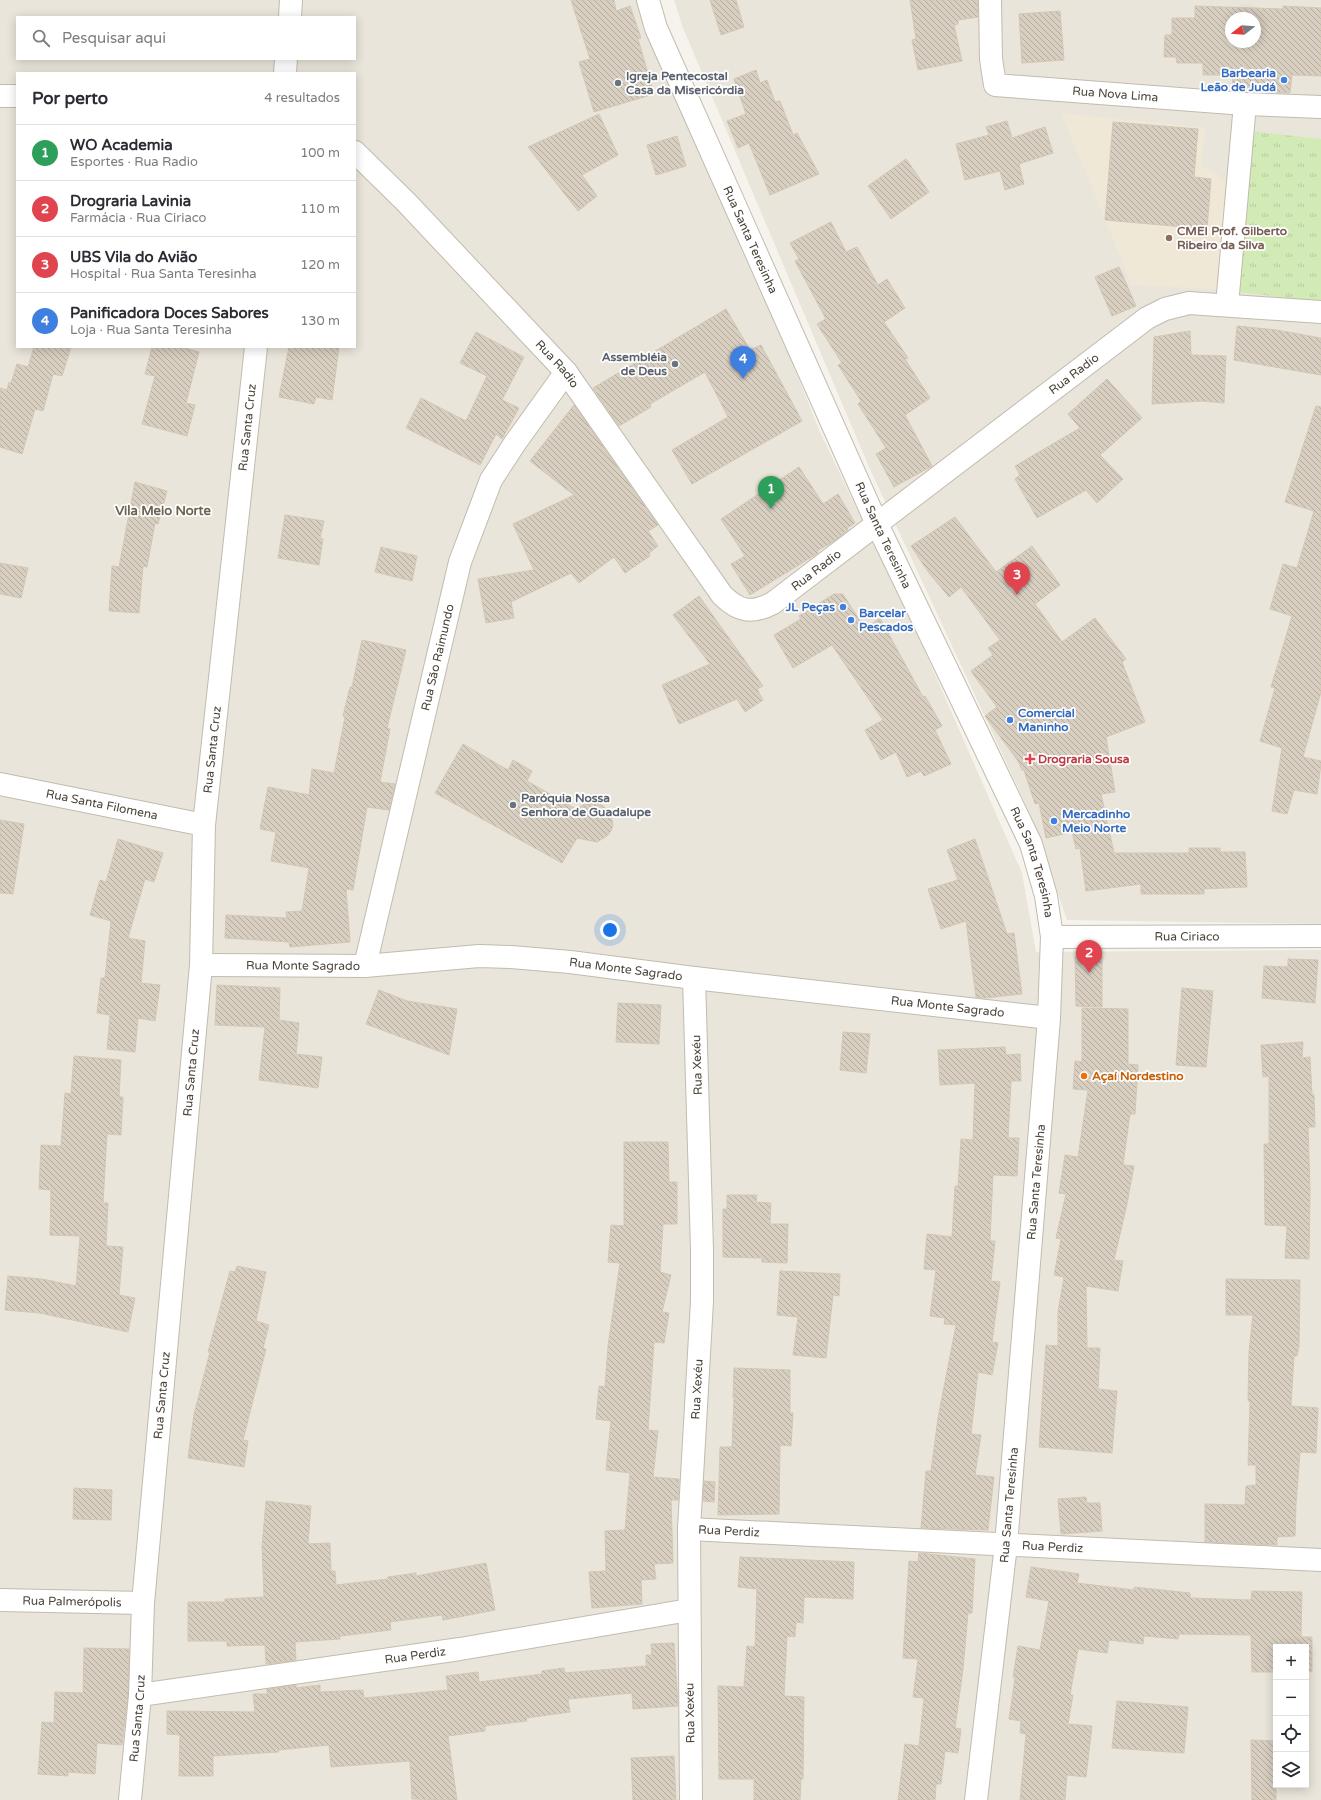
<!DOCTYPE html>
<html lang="pt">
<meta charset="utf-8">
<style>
:root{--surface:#fff;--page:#f2f2f3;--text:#2b2b33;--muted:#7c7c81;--line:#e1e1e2;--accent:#fc3f1d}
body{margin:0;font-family:"Varela Round",sans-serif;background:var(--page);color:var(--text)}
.controls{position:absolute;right:12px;bottom:12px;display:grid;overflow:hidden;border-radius:0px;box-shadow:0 2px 10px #0003}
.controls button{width:36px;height:36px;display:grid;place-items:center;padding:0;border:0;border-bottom:1px solid var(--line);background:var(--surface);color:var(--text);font:20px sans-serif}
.compass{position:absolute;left:1225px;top:12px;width:36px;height:36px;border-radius:50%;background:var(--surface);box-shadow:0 2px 10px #0003;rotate:253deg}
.you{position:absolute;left:610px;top:930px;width:14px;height:14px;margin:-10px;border:3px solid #fff;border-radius:50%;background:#1a73e8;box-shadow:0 0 0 6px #1a73e833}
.badge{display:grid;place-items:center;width:26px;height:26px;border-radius:50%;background:var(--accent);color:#fff;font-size:13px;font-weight:700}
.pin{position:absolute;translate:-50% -33px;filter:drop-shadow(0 1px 2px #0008)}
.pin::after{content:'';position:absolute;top:21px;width:14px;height:12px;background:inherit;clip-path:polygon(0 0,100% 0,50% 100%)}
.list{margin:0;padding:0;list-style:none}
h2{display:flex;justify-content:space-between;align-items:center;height:52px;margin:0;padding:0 16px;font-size:17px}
h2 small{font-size:13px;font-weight:400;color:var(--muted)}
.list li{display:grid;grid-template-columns:26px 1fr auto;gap:12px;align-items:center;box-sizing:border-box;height:56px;padding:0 16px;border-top:1px solid var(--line)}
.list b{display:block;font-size:15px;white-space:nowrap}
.list p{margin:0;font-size:13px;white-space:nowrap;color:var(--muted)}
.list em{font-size:13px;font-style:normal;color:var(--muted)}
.icon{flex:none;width:22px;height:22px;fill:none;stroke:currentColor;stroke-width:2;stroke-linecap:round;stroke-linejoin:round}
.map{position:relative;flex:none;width:1321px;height:1800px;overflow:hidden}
.search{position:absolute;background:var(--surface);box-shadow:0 2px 10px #0003;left:16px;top:16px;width:340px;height:44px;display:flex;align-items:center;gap:10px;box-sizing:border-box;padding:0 14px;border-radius:0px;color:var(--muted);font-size:15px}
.panel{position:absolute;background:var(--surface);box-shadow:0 2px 10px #0003;left:16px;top:72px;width:340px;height:276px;border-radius:0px}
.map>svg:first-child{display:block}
.residential{fill:#eae5da;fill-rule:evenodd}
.education{fill:#efe8d6}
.park{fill:url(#park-tufts)}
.building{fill:url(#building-back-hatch);stroke:#d3c7b4;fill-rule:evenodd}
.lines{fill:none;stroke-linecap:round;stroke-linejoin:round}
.minor-casing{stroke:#c2bbae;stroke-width:24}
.minor{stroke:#fff;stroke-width:22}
.shop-dot{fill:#3f7fe0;stroke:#fff;stroke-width:1.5}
.worship-dot{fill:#6b7280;stroke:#fff;stroke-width:1.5}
.education-dot{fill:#8d6e63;stroke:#fff;stroke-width:1.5}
.health-dot{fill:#e0444e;stroke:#fff;stroke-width:1.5}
.food-dot{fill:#e8710a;stroke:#fff;stroke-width:1.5}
.labels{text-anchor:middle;stroke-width:3.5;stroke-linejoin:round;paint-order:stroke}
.shop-label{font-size:12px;font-weight:bold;fill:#366cbe;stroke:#fff;text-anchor:start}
.worship-label{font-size:12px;font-weight:bold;fill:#5b616d;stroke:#fff;text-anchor:start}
.street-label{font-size:12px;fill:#4b4439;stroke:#fff}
.education-label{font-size:12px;font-weight:bold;fill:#785e54;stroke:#fff;text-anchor:start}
.health-label{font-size:12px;font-weight:bold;fill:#be3a42;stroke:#fff;text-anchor:start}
.food-label{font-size:12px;font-weight:bold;fill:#c56008;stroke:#fff;text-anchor:start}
.neighbourhood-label{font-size:13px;font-weight:bold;fill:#6e6250;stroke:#fff}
</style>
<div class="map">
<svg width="1321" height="1800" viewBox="0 0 1321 1800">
<defs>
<pattern id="park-tufts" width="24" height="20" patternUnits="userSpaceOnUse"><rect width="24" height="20" fill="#d2eab5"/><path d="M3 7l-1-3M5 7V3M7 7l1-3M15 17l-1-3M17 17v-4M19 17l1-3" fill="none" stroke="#b6ca9c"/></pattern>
<pattern id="building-back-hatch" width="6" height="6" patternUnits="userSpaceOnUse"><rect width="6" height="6" fill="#d8cfc1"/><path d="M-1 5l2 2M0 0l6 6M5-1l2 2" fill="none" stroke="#b1aa9e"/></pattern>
</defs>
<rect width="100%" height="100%" fill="#f6f3ec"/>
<g class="residential">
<path d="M0,0H638L650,41L741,235L820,432L922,645L1022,873L1036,952L1321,950V1800H0ZM17,17H355V59H17ZM17,73H355V347H17ZM1276,1647H1306V1785H1276Z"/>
<path d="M674,0H1321V924L1067,920L1031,816L869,467L683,28ZM1231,18H1255V42H1231Z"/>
</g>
<path class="education" d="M1061,113L1206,128L1201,166L1219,175L1232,190L1219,289L1132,285Z"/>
<path class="park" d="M1249,131L1321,139V302L1231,291Z"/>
<g class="building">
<path d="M571,0H614L616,11L630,6L641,38L638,39L654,94L594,112L579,62L590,59Z"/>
<path d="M710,0H736L744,27L721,35Z"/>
<path d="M910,0H978V17L958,20V24L954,25L962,61L918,70L912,40L916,39Z"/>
<path d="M1195,6L1283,9V6L1321,8V76L1292,75L1290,93L1232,90L1233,75H1203V63H1177L1176,57H1164L1165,35H1172V18H1195ZM1231,18H1255V42H1231Z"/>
<path d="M1060,11L1064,60L1022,63L1019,14Z"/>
<path d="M756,70L760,83L767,80L775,102L780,101L793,135L797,133L819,174L770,195L749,143L738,148L727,121L746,114L734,79Z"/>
<path d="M599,114L618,155L582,175L597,196L578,211L528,147Z"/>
<path d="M1007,121L1012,138L1045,127L1053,153L1019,164L1024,184L1005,190L1000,171L965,180L956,144L989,135L986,127Z"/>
<path d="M1113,122L1198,129L1194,177L1211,179L1207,229L1105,220Z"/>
<path d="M677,136L686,166L656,175L647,145Z"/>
<path d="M906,159L929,192L891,219L868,186Z"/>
<path d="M831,222L846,252L857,247L878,285L887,279L905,308L884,322L908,358L905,359L930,398L905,415L932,466L894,487L876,454L886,448L858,404L861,401L838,365L842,363L817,324L826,319L795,261L799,259L790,243Z"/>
<path d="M1119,267L1136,306L1112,316L1095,277Z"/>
<path d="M726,309L750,350L761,345L802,421L692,484L672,450L728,417L705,372L650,404L651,407L619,426L593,388Z"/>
<path d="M1237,326L1277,330L1321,338V375L1234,360Z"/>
<path d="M1190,331L1191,355L1226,356L1224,403L1202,401L1152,404L1154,337Z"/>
<path d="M476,332L524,357L502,400L519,408L502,439L496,434L480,465L406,428L421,398L466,421L487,376L460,363Z"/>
<path d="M34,347H71L62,376L53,374L43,411L35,409L22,454L0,447V388L7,390L9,382L11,383L17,364L28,367Z"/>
<path d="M152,347H181L199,352L186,403L195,405L187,436L142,424L155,376L145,374Z"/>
<path d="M289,347H339L332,400L316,397L314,404L279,397Z"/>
<path d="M1107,379L1142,418L1100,455L1123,479L1097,503L1086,490L1037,518L1015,479L1020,475L1015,466L1080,428L1068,414Z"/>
<path d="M574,405L658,525L648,531L658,546L649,553L650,556L625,573L614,557L579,583L571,573L511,602L514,618L486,623L478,579L534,570L513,524L574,495L530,461Z"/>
<path d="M1316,406L1321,407V692L1303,757L1321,761V764L1317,794L1294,790L1287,814L1272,811L1282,748L1260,741L1275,688L1271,687L1292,616L1270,609L1283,564L1297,568L1314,511L1285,502Z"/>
<path d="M799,467L823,504L838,494L855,523L847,528L848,530L836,540L817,551L818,553L815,555L750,595L731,564L745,556L721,519Z"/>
<path d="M135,482L167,491L158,524L155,523L147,567L143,566L139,613L109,611L112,566L119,567Z"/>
<path d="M285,515L324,521L320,538L323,539L319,565L278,558Z"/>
<path d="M955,517L996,572L1032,546L1060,585L1035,604L1062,642L1095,618L1126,659L1122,662L1145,722L1106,737L1115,792L1101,794L1114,853H1189V848H1220V852H1245L1247,887L1204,889V894H1141V884L1086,891L1080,848L1076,849L1072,832L1046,838L1039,803L1035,804L1024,770H1022L1018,761L985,716L997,707L971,671L993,655L988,648L1000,640L961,587L949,597L929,573L911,546Z"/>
<path d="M381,547L417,556L412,581L375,572Z"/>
<path d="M0,563L28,568L21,598L0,594Z"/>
<path d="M834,594H843L865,629L880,618L923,697L925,696L942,726L935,730L951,764L924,776L921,771L907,777L896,752L881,760L865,730L883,720L832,645L793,668L774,635L801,619L799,616Z"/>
<path d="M699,596L763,686L757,689L763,700L745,712L737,699L679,724L662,685L710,664L673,615Z"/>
<path d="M362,640L406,650L387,728L390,729L380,782L395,784L389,810L367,807L353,890L346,889L350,942L290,947L289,942L225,938L226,915L287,918L286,912L302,911L309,868L271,861L276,832L260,829L268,787L309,795L312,769L334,773L345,717L343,716L350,687H352Z"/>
<path d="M463,744L508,770L513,760L532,771L527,781L576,809L585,804L599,803L610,812L613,825L611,831L607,836L597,842L577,838L562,863L435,793Z"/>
<path d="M0,820L24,824L13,894L0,893Z"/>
<path d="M118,839L163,853L154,882L145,879L128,938L145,941L141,983L160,985L155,1021L138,1018L135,1052L107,1049L110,1015L97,1013L101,978H105L111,921L90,915L100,880L106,882Z"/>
<path d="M975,839L1007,934L1014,933L1022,994L985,998L976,997L966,921L941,929L928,889L958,880L947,850Z"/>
<path d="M1075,957H1102V1007L1076,1006Z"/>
<path d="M1288,959L1318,960L1315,1003L1262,998L1264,966L1288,967Z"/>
<path d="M217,985L280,988L279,1020L299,1023L296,1054L322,1057L318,1088L259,1080L265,1027L215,1025Z"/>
<path d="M1182,988L1213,991L1206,1067L1176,1065Z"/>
<path d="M379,990L407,1001L457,1009L449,1055L366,1024Z"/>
<path d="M618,1003L661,1005L659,1044L616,1042Z"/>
<path d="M1082,1008L1128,1009V1064L1138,1065L1135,1114H1130L1123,1165L1134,1166L1127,1204L1114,1260L1123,1261L1118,1291L1086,1286L1087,1348H1100L1098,1389L1117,1391L1112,1453L1039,1447L1046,1345L1058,1346V1312L1064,1277L1054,1275L1061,1239L1056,1238L1066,1194L1059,1193L1065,1155L1078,1157L1088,1090L1073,1089L1075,1061L1082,1062Z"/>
<path d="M843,1032L870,1034L866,1073L840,1070Z"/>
<path d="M1303,1042L1302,1058L1310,1057L1312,1094L1314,1095L1315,1127H1308L1310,1190L1309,1259L1285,1258L1287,1226L1265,1225L1264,1144H1269V1076L1263,1077L1261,1045Z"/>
<path d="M1005,1047L1006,1055L1020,1054L1021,1081H1011L1008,1138H1019L1017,1176L993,1175L990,1241H995L991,1281L1000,1282L992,1342L998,1343L992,1375L978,1372L971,1434L981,1435L975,1475L994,1477L988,1530L921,1528L926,1471H931L938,1418L956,1325L944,1324L945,1318L930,1316L936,1270L924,1269L927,1234L952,1237L955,1186H958L961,1139L973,1140L975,1083L940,1085L938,1050Z"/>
<path d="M74,1056L121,1060L119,1097H123L121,1135L107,1134L103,1203H108L106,1246L123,1247L119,1295L135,1298L128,1332L40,1313L5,1310L8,1276L42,1279L76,1286L80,1236L50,1235L51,1190L39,1189L41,1145L61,1146L65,1093L71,1094Z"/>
<path d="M624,1142H668L669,1182H677V1224H663L660,1272L671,1275L662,1312L669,1313L664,1343L654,1342L648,1430L658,1431L653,1477L679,1479L678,1500H671L673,1563L654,1564L656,1579L641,1580L642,1604L592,1608L589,1572L606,1571L605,1531L625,1530L630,1473L606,1470L611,1421L596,1419L599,1386L605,1387L608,1346L620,1263L608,1262L611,1225L624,1226Z"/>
<path d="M727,1195H757L756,1202L771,1203L770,1224H788L787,1263L762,1262V1258L723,1257V1209H727Z"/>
<path d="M237,1266L266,1272L256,1321L269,1325L263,1348L266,1349L243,1440L248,1441L244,1467L188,1458L194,1414L210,1352H208L230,1271L235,1272Z"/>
<path d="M780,1271L840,1274L839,1296L833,1295L826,1358L793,1355L798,1317L777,1315Z"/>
<path d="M1226,1279L1300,1280L1299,1346L1297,1356H1294L1291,1406L1318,1408L1316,1453L1300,1452L1296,1504L1295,1536L1277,1537V1545L1205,1542V1504L1245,1505L1246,1486L1256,1485V1465H1248L1250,1401H1248L1249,1352L1253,1315H1226Z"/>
<path d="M734,1368L790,1370V1413H793L791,1446L780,1445L779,1514L718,1515L720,1447H732L734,1398H733Z"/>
<path d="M704,1481L715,1482L714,1502L703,1501Z"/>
<path d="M74,1488L112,1490L111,1520L73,1519Z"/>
<path d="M1086,1497L1087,1503H1100L1102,1531L1061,1534L1058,1499Z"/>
<path d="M266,1501L311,1506L308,1544L330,1543L331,1571H335L336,1585L388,1579V1577L416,1573V1576L486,1563L495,1610L443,1620L442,1615L390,1622L391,1630L340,1636V1639L295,1642L296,1660L266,1664L265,1645L227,1646V1641H188V1602H225V1599L264,1597L262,1546Z"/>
<path d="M919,1553L975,1559L972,1613H968L963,1669L955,1728L961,1729L958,1753L945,1751L941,1784H936L935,1800H898L905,1744L919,1746L924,1698L913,1697L918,1659L903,1658L909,1561L918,1562Z"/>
<path d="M740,1557L854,1562L853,1599L804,1597L803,1623L796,1622L795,1637L787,1636L784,1696L804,1697L803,1779H801L800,1800H754V1779H719L718,1686L744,1687L747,1646L755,1647L757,1589L738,1587Z"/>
<path d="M1031,1567L1079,1574L1077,1583L1134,1590V1587L1190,1593V1598L1251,1600L1252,1591L1302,1592L1301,1637H1312V1671L1306,1672V1647H1276V1672H1252L1251,1635L1179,1634L1178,1639L1144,1636L1143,1644L1109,1640L1107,1653L1078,1649L1070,1695H1073L1068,1724L1092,1726L1086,1777L1067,1775L1065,1800H1020L1026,1734L1020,1733L1021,1721L1009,1719L1015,1678L1013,1677L1018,1646L1040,1650L1049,1601L1026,1597Z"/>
<path d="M674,1643L678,1706L633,1709L632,1693L568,1699L570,1712L526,1718L527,1721L485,1726V1731L448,1736L457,1800L412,1799L410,1761L331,1767L329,1745L278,1750L279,1752L213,1756V1776H179L180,1735L167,1734V1711L255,1712L253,1694H267V1689L296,1685V1688L320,1685V1692L363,1690L364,1698L448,1690L446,1676L478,1672L479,1682L542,1674V1671L564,1668L565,1673L646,1666V1655H652L651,1644Z"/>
<path d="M84,1648L129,1649L128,1694L122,1745L97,1743L95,1774L68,1772V1776L38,1774L42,1722L54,1723L55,1692L83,1693Z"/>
<path d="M1117,1701L1188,1707L1184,1753L1112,1748Z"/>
<path d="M1251,1740L1276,1741V1800H1252Z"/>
<path d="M674,1756L676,1800H633L631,1758Z"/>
</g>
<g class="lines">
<defs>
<g id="minor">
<path id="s1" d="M648,0L656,28L877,524L1031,844L1046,896L1052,937L1049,1018L1006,1545L976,1800"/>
<path id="s2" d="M990,0L991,59L995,85L1245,104L1321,107"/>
<path d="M290,17L291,0"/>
<path d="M285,73L286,59"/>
<path d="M0,96H17"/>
<path id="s3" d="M355,152L406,202L566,372L722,595C739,612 752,614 773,603L1147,318L1165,309L1189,303L1321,312"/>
<path d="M1227,305L1245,104"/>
<path id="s4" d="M0,784L204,825"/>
<path id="s5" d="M1052,937L1321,936"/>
<path id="s6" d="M201,965L365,966L479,956L511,957L570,962L694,978L1049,1018"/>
<path id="s7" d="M365,966L460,562L491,480L515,443L566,372"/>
<path id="s8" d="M689,1529L1321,1560"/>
<path id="s9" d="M0,1600L143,1603"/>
<path id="s10" d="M140,1695L460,1649L689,1610"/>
<path id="s11" d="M130,1800L140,1695L143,1603L201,965L204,825L256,347"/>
<path id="s12" d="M691,1800L689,1529L702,1301V1250L694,978"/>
</g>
</defs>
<use href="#minor" class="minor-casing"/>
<use href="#minor" class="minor"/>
</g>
<g class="shop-dot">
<circle cx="1284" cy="80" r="4"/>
<circle cx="843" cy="607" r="4"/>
<circle cx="851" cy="620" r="4"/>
<circle cx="1010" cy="720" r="4"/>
<circle cx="1054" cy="821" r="4"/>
</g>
<g class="worship-dot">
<circle cx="618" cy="83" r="4"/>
<circle cx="675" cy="364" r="4"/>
<circle cx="513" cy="805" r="4"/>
</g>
<circle class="education-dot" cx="1169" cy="238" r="4"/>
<path class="health-dot" d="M1028 753h4v4h4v4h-4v4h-4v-4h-4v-4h4z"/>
<circle class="food-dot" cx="1084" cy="1076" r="4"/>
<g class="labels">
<g class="shop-label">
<text x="1276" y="77" text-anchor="end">Barbearia<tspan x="1276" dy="14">Leão de Judá</tspan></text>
<text x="835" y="611" text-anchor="end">JL Peças</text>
<text x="859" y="617">Barcelar<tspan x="859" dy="14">Pescados</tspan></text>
<text x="1018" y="717">Comercial<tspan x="1018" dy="14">Maninho</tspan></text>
<text x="1062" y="818">Mercadinho<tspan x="1062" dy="14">Meio Norte</tspan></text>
</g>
<g class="worship-label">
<text x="626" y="80">Igreja Pentecostal<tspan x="626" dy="14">Casa da Misericórdia</tspan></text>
<text x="667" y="361" text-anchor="end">Assembléia<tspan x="667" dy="14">de Deus</tspan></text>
<text x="521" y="802">Paróquia Nossa<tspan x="521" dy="14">Senhora de Guadalupe</tspan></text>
</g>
<g class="street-label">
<text dy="4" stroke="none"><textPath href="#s2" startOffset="206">Rua Nova Lima</textPath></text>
<text dy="4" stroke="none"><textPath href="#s1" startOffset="261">Rua Santa Teresinha</textPath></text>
<text dy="4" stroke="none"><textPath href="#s3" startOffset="293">Rua Radio</textPath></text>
<text dy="4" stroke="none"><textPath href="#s3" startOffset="1012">Rua Radio</textPath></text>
<text dy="4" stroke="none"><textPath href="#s11" startOffset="1378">Rua Santa Cruz</textPath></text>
<text dy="4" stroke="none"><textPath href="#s1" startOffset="585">Rua Santa Teresinha</textPath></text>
<text dy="4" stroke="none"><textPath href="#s3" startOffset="688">Rua Radio</textPath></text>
<text dy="4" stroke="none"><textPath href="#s7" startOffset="317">Rua São Raimundo</textPath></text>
<text dy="4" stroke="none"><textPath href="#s11" startOffset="1054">Rua Santa Cruz</textPath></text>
<text dy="4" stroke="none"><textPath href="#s4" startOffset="104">Rua Santa Filomena</textPath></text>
<text dy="4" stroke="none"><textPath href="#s1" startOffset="945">Rua Santa Teresinha</textPath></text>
<text dy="4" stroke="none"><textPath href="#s5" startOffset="135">Rua Ciriaco</textPath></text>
<text dy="4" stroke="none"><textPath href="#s6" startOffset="102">Rua Monte Sagrado</textPath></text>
<text dy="4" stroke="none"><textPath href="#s6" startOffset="426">Rua Monte Sagrado</textPath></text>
<text dy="4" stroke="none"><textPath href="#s6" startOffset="750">Rua Monte Sagrado</textPath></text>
<text transform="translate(697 1065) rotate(-92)" y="4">Rua Xexéu</text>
<text dy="4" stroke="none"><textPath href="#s11" startOffset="730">Rua Santa Cruz</textPath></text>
<text transform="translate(1036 1182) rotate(-85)" y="4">Rua Santa Teresinha</text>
<text dy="4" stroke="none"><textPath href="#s12" startOffset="411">Rua Xexéu</textPath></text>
<text dy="4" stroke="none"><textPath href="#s11" startOffset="406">Rua Santa Cruz</textPath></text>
<text transform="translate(1009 1505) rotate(-85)" y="4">Rua Santa Teresinha</text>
<text dy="4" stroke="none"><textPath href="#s8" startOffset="40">Rua Perdiz</textPath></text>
<text dy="4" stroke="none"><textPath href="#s8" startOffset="364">Rua Perdiz</textPath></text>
<text dy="4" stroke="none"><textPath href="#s9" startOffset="72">Rua Palmerópolis</textPath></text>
<text dy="4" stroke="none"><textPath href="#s10" startOffset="278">Rua Perdiz</textPath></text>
<text transform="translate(690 1713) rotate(-91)" y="4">Rua Xexéu</text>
<text dy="4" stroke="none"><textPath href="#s11" startOffset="82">Rua Santa Cruz</textPath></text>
</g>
<g class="education-label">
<text x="1177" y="235">CMEI Prof. Gilberto<tspan x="1177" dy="14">Ribeiro da Silva</tspan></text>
</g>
<g class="health-label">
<text x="1038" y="763">Drograria Sousa</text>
</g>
<g class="food-label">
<text x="1092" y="1080">Açaí Nordestino</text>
</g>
<g class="neighbourhood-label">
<text x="163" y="515">Vila Meio Norte</text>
</g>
</g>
</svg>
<div class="controls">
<button>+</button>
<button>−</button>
<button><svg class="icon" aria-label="locate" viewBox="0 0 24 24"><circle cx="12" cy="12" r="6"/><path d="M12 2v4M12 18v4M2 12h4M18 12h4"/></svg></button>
<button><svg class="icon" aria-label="layers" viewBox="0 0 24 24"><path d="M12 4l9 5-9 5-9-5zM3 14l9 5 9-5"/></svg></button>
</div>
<svg class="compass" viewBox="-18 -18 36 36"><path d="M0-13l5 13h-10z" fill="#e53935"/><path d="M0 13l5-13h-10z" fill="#7c7c81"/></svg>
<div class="you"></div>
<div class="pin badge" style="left:771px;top:509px;background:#2e9e5b">1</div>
<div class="pin badge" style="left:1089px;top:973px;background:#e0444e">2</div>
<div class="pin badge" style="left:1017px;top:595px;background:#e0444e">3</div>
<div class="pin badge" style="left:743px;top:379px;background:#3f7fe0">4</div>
<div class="search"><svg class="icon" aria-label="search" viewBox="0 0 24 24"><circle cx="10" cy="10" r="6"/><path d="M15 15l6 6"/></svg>Pesquisar aqui</div>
<section class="panel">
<h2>Por perto<small>4 resultados</small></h2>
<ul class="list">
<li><span class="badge" style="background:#2e9e5b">1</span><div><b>WO Academia</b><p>Esportes · Rua Radio</p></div><em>100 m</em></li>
<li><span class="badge" style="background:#e0444e">2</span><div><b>Drograria Lavinia</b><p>Farmácia · Rua Ciriaco</p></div><em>110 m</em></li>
<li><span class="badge" style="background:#e0444e">3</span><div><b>UBS Vila do Avião</b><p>Hospital · Rua Santa Teresinha</p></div><em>120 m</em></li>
<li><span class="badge" style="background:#3f7fe0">4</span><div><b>Panificadora Doces Sabores</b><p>Loja · Rua Santa Teresinha</p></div><em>130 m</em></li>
</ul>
</section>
</div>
